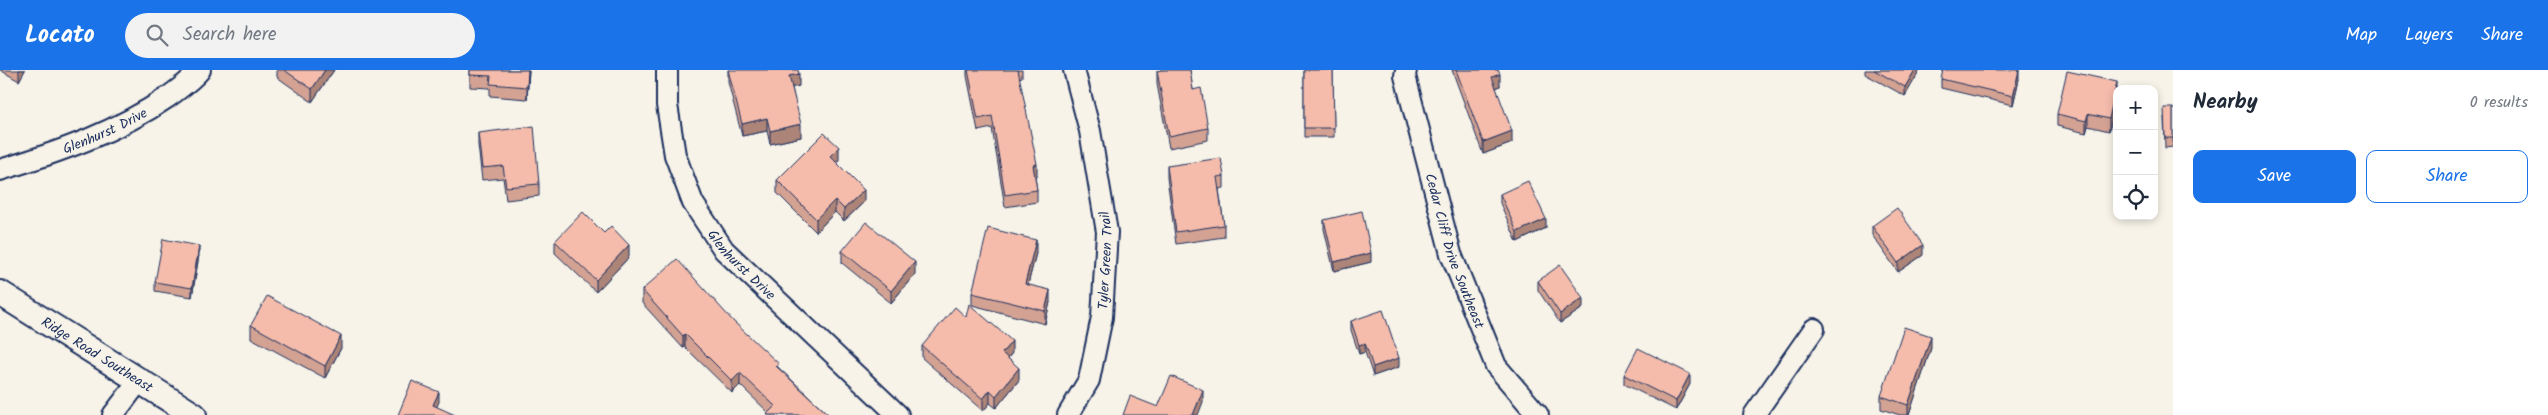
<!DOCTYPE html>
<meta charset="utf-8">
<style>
:root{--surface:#fff;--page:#f2f2f3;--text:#1f2937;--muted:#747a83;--line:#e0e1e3;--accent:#1a73e8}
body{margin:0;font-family:Kalam,sans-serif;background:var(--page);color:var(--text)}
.controls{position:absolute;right:15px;top:15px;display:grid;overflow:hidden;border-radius:10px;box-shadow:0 2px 8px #0003}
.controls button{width:45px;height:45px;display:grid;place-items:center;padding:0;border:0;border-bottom:1px solid var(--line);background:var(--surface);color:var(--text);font:25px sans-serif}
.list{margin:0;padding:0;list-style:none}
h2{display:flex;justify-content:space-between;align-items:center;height:65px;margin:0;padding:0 20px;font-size:21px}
h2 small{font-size:16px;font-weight:400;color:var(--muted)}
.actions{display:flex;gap:10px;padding:15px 20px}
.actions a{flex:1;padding:11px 0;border:1px solid var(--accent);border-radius:10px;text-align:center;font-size:18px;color:var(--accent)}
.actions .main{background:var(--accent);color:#fff}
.icon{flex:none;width:28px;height:28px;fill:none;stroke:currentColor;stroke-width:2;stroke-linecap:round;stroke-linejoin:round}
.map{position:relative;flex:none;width:2173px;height:345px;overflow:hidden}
header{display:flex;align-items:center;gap:30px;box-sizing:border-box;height:70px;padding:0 25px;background:var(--accent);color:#fff}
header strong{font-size:24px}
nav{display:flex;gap:28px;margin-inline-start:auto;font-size:18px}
.search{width:350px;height:45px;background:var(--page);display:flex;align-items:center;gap:12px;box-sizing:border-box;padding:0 18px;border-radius:28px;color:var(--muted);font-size:19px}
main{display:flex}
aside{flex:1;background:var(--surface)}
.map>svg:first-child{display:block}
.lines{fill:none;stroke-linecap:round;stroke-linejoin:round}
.minor-casing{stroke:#1b2f5e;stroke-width:24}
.tertiary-casing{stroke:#1b2f5e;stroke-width:28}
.minor{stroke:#f7f3e8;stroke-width:20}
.tertiary{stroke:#f7f3e8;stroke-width:24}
.wall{fill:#d3a293;stroke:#1b2f5e}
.shaded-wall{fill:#ac8478;stroke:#1b2f5e}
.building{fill:#f5bcab;stroke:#1b2f5e}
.labels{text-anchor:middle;stroke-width:4;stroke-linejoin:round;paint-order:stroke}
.street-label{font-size:14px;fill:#1b2f5e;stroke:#f7f3e8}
</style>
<header>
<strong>Locato</strong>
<div class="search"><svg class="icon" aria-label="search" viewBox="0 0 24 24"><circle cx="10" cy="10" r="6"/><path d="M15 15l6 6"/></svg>Search here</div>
<nav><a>Map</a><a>Layers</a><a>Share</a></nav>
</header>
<main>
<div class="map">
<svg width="2173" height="345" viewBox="0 0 2173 345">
<rect width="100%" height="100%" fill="#f7f3e8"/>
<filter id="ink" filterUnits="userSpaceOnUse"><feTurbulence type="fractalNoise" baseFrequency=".02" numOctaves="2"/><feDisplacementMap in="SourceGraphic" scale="10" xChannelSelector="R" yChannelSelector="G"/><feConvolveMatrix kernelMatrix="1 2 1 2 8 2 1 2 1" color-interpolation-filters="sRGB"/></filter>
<g filter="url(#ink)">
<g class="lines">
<defs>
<g id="minor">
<path id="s1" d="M667,0V35L675,85L693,133L724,180L898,345"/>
<path id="s2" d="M1406,0L1405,6L1451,184L1496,296L1538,345"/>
<path id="s3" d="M0,100C59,82 117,62 168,27C180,18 191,11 200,0"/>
<path d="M113,345L139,311"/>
<path id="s4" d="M1068,345L1089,310L1102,247L1107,162L1090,61L1074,0"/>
<path d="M1754,345L1814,259"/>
</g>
<g id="tertiary">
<path id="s5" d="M0,223L194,345"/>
</g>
</defs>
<use href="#minor" class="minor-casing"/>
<use href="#tertiary" class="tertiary-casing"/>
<use href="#minor" class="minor"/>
<use href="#tertiary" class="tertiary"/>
</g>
<g class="wall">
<path d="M0,0H25L19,11Z"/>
<path d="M277,0H334L312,32L277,7Z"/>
<path d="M470,0H529L527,29L490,26V18L470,17Z"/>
<path d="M728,0L799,16L792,17L801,67L770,74L767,61L742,66L728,12Z"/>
<path d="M967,0H1022V7L1019,8L1037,106L1035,107L1037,120V132L1005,137L992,58L978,61L967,6Z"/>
<path d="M1160,0H1190L1193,20L1208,58V70L1169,78L1157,14V1H1160Z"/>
<path d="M1304,0H1333L1334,67H1304Z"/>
<path d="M1452,0H1498L1500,16L1496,18L1512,73L1483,84Z"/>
<path d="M1865,0H1920L1905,26L1865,4Z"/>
<path d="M1941,9H2019L2013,35L1941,18Z"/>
<path d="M2117,19L2109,61L2088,56L2086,63L2057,56V44Z"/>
<path d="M2173,38V77L2165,78L2164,47Z"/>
<path d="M478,63L539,114V126L506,130L503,108L482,110L478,75Z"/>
<path d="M839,90L836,92L864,132L844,151L835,142L816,162L777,123V110Z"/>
<path d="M1167,96L1224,106V118L1219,119L1224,155V167L1176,174L1167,108Z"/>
<path d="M1500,124L1546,158L1517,172L1500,133Z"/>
<path d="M1324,150L1371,192L1334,201L1324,159Z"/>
<path d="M1872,156L1923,185L1898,202L1872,165Z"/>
<path d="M604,163L629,187L596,222L555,183V171Z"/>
<path d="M842,181L915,204L891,233L842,193Z"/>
<path d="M1036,183L1028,214L1050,232L1045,254L972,235V223Z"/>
<path d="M199,185L192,227L155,221V212Z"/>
<path d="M1538,211L1583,238L1560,253L1538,220Z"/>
<path d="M642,220L733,251L779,298L829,345H767L769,343L740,315L732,323L685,277L683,278L642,233Z"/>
<path d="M966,247L1012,283L1008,288L1019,310L996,338L990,333L983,341L922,288V276Z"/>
<path d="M1351,251L1399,297L1373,306L1365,282L1359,284L1351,260Z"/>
<path d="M251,255L341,278L325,308L251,268Z"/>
<path d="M1931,278L1909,345H1900L1881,339V326Z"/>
<path d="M1624,305L1690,314L1676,340L1624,314Z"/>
</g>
<g class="shaded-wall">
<path d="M19,0H25L19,11Z"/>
<path d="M325,0H334L312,32V19Z"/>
<path d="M528,0H529L527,29V17Z"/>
<path d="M1915,0H1920L1905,26V17Z"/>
<path d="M2019,0V9L2013,35V26Z"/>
<path d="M799,4V16L789,18V6Z"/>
<path d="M1500,4V16L1492,20V7Z"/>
<path d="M2117,12V27L2109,61V49Z"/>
<path d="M2088,44V56L2086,63V51Z"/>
<path d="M767,48V61L742,66V54Z"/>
<path d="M801,54V67L770,74V61Z"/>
<path d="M1512,61V73L1483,84V72Z"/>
<path d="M839,77V90L830,98V86Z"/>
<path d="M1037,94V106L1033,107V95Z"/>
<path d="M864,120V132L844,151V139Z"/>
<path d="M835,130V142L816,162V149Z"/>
<path d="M1546,149V158L1517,172V162Z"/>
<path d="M1036,170V183L1025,226V214Z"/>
<path d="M629,175V187L596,222V210Z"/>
<path d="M1923,175V185L1898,202V193Z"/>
<path d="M199,176V185L192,227V218Z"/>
<path d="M1371,183V192L1334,201V192Z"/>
<path d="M915,192V204L891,233V221Z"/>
<path d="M1050,220V232L1045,254V241Z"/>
<path d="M1583,228V238L1560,253V244Z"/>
<path d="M685,264V277L683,278V266Z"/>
<path d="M341,266V278L325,308V296Z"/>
<path d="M1931,266V278L1909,345H1908V335Z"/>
<path d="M1012,271V283L1002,295V283Z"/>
<path d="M1365,273V282L1359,284V275Z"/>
<path d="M1399,288V297L1373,306V297Z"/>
<path d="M1019,298V310L996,338V326Z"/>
<path d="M740,303V315L732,323V311Z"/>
<path d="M1690,304V314L1676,340V331Z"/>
<path d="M990,320V333L983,341V329Z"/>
<path d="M1203,320V332L1198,345H1193Z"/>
<path d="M439,322V332L433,345V335Z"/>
</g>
<g class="building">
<path d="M284,0H325L312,19Z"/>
<path d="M470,0H528L527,17L490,14L491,6L470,5Z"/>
<path d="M728,0H798L799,4L789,6L801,54L770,61L767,48L742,54Z"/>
<path d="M968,0H1018L1037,94L1033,95L1037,120L1005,125L992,46L978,49Z"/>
<path d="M1162,0H1190L1193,20L1201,18L1208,58L1169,66L1157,1Z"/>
<path d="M1304,0H1333L1334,58H1304Z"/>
<path d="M1456,0H1498L1500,4L1492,7L1512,61L1483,72Z"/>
<path d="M1874,0H1915L1905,17Z"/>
<path d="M1943,0H2019L2013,26L1941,9Z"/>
<path d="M2067,1L2117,12L2109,49L2088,44L2086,51L2057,44Z"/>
<path d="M2164,38H2173V68H2165Z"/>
<path d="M534,56L539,114L506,117L503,96L482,98L478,63Z"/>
<path d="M824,63L839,77L830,86L864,120L844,139L835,130L816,149L777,110Z"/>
<path d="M1221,88L1224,106L1217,107L1224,155L1176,162L1167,96Z"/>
<path d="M1528,111L1546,149L1517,162L1500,124Z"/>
<path d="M1897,138L1923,175L1898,193L1872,156Z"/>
<path d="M1362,141L1371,183L1334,192L1324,150Z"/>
<path d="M583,142L604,163L611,156L629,175L596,210L555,171Z"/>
<path d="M866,152L915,192L891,221L842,181Z"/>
<path d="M988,158L1036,170L1025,214L1050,220L1045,241L972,223Z"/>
<path d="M163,169L199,176L192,218L155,212Z"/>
<path d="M677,189L733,251L779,294L776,296L829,345H768L767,344L775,336L740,303L732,311L685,264L683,266L642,220Z"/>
<path d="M1560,195L1583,228L1560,244L1538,211Z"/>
<path d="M267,226L341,266L325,296L251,255Z"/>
<path d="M969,234L1012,271L1002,283L1019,298L996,326L990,320L983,329L922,276L955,237L966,247Z"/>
<path d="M1383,240L1399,288L1373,297L1365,273L1359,275L1351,251Z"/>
<path d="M1904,257L1931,266L1908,335L1881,326Z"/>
<path d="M1638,278L1690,304L1676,331L1624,305Z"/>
<path d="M1171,306L1203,320L1193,345H1123L1130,326L1158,337Z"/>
<path d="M412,311L439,322L433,335L455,345H398Z"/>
</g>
</g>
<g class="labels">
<g class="street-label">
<text dy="5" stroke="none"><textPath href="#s3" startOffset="112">Glenhurst Drive</textPath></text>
<text dy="5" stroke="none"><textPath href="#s2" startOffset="188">Cedar Cliff Drive Southeast</textPath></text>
<text dy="5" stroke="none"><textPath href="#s4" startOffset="162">Tyler Green Trail</textPath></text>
<text dy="5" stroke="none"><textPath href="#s1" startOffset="216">Glenhurst Drive</textPath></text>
<text dy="5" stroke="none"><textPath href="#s5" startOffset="115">Ridge Road Southeast</textPath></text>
</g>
</g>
</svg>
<div class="controls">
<button>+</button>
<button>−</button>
<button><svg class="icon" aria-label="locate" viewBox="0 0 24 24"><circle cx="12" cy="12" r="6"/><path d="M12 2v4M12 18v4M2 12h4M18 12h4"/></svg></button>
</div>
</div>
<aside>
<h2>Nearby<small>0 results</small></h2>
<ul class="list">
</ul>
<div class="actions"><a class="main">Save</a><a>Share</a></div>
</aside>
</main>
